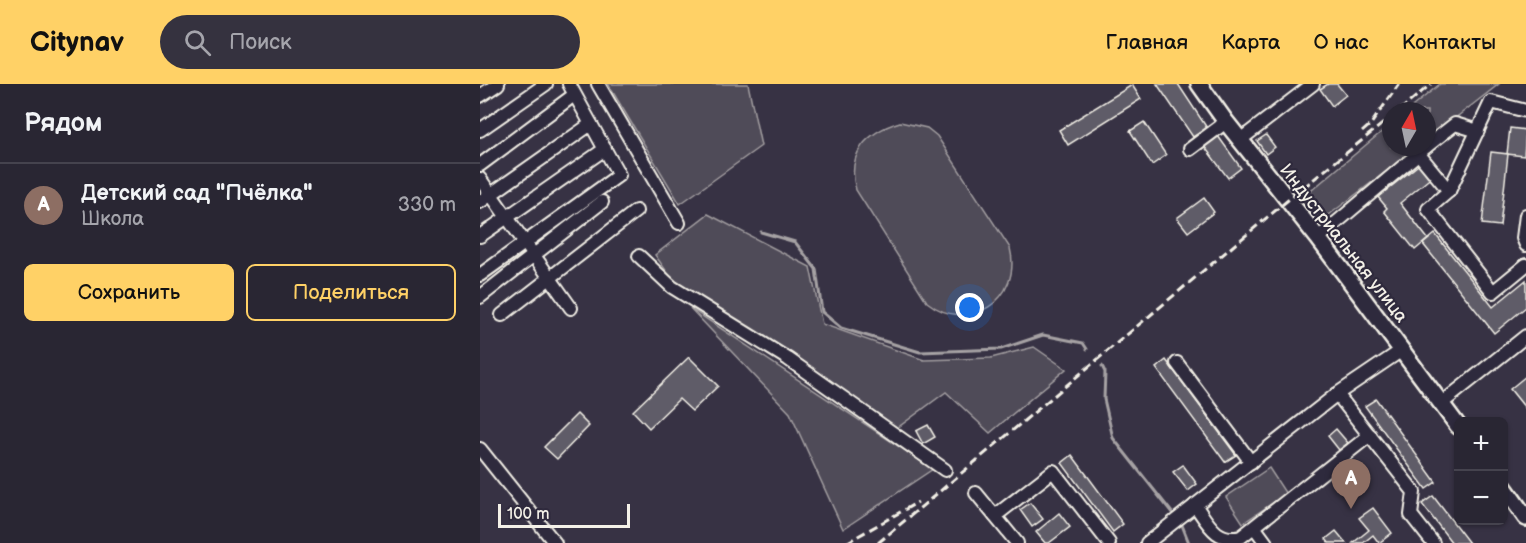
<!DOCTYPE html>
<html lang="ru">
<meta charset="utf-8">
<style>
:root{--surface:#292633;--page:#35323f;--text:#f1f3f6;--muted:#a5a5ac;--line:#45434e;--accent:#ffd166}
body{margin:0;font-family:"Balsamiq Sans",sans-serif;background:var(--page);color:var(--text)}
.controls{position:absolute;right:18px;bottom:18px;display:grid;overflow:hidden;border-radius:9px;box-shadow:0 2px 4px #0004}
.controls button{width:54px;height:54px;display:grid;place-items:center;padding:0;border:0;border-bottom:2px solid var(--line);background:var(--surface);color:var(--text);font:30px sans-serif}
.compass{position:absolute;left:902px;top:18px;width:54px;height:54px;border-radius:50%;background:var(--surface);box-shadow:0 2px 4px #0004;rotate:9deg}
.scale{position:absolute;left:18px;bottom:15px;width:132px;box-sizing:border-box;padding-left:6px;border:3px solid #f4f1e8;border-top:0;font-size:16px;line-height:21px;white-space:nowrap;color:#f4f1e8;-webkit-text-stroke:4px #2f2a3d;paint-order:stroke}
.you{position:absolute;left:490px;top:224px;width:21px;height:21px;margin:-15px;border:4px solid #fff;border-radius:50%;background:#1a73e8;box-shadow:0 0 0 9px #1a73e833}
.badge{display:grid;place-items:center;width:39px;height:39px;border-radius:50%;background:var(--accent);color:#fff;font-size:20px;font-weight:700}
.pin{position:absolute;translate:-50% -50px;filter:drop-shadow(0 2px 3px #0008)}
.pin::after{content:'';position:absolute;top:32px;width:21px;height:18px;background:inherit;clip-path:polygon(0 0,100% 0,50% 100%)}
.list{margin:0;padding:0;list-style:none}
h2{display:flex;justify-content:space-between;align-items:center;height:78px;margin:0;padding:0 24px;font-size:26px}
h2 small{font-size:20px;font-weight:400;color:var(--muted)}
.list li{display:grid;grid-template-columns:39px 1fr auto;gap:18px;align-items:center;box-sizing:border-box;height:84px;padding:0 24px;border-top:2px solid var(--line)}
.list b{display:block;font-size:22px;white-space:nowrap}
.list p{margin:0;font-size:20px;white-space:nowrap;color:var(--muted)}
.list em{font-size:20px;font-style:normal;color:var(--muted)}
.actions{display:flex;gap:12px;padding:18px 24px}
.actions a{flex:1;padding:14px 0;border:2px solid var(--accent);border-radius:9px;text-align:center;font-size:21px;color:var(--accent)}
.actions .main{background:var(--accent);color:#111}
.icon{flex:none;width:33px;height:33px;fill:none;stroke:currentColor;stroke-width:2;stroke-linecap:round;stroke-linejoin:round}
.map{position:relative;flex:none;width:1046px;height:459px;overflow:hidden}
header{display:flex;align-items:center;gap:36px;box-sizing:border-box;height:84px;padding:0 30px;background:var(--accent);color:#111}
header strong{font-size:28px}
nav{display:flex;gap:33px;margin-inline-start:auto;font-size:21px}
.search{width:420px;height:54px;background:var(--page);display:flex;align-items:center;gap:15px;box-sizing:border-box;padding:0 21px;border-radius:33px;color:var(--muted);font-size:22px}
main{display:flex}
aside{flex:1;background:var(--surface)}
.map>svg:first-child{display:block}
.green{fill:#504b59;stroke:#a29ea0;stroke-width:1.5}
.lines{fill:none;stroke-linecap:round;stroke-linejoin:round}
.stream{stroke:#a6a2a4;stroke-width:3}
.building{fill:#5f5c67;stroke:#f4f1e8;stroke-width:1.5}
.minor-casing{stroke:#f4f1e8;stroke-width:16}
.major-casing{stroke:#f4f1e8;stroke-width:20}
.minor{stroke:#2f2a3d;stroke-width:12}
.major{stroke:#2f2a3d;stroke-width:15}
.rail{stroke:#f4f1e8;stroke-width:3;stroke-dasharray:9 4.5;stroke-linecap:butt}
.labels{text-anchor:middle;stroke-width:4.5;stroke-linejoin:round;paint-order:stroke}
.street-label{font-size:18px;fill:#f4f1e8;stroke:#2f2a3d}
</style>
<header>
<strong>Citynav</strong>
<div class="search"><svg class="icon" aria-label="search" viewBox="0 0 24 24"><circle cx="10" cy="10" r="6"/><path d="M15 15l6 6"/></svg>Поиск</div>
<nav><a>Главная</a><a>Карта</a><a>О нас</a><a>Контакты</a></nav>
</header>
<main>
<aside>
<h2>Рядом<small></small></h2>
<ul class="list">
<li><span class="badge" style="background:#8d6e63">A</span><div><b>Детский сад &quot;Пчёлка&quot;</b><p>Школа</p></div><em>330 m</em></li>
</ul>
<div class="actions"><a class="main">Сохранить</a><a>Поделиться</a></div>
</aside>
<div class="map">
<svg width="1046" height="459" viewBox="0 0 1046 459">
<rect width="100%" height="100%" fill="#373244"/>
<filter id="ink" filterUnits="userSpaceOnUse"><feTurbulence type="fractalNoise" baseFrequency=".0167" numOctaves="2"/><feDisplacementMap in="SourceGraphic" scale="12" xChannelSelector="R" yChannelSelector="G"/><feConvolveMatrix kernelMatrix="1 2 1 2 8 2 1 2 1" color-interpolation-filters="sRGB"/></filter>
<g filter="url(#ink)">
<g class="green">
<path d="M128,0H268L281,62L200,120Z"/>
<path d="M960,0H1019L947,56V27H927Z"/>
<path d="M420,38L447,44L457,52L530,164C543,216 488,251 447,218L376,106C366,69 387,48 420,38Z"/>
<path d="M911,40V63H938L837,140L820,116Z"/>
<path d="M228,130L330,183L342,240L444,276L511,274L554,263L586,285L510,349L466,308L417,344L192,195L175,171Z"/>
<path d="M210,224L453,385L363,445L310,329Z"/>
<path d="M789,384L806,410L763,439L746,413Z"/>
</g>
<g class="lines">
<g class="stream">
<path d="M281,148L315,158L336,185L342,228L361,244L440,268L521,265L563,251L603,259L607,265"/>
<path d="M622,282L625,288L624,315L633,354L693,430"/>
<path d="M702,441L709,459"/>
</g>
</g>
<g class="building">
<path d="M677,0H698L727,44L713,53Z"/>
<path d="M848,0H857L866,11L852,22L840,5Z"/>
<path d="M652,1L661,15L588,61L579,46Z"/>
<path d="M664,38L686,71L672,81L650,47Z"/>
<path d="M1030,44L1046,46L1044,72L1027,70Z"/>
<path d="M786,51L795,63L786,70L777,57Z"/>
<path d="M738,52L761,84L748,94L724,62Z"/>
<path d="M1011,68L1028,70L1020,142L1002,140Z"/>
<path d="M942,78L953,92L920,119L948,155L935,166L904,127L907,124L898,113Z"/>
<path d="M724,114L734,128L708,148L697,134Z"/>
<path d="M955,150L1013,223L1046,196V223L1014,249L943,160Z"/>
<path d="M209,273L238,302L212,327L199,315L169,344L153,327Z"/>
<path d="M686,276L756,371L745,378L676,284Z"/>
<path d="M1046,292V325L1030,305Z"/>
<path d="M896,315L956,398L946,405L885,322Z"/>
<path d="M97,330L109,342L77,375L64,363Z"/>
<path d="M448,341L455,353L443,360L436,347Z"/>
<path d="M856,345L868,359L859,366L848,352Z"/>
<path d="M592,371L643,440L633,448L582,379Z"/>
<path d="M703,381L717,400L708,407L693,388Z"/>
<path d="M953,412L989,459H972L942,420Z"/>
<path d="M550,419L563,435L552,443L540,426Z"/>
<path d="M893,424L912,449L899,459L893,451L883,459H873L889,446L879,434Z"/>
<path d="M579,429L590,443L569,459H565L556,448Z"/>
<path d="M856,447L866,459H849L846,455Z"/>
</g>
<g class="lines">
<defs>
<g id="minor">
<path d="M118,0L199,139"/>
<path d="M0,12L18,0"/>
<path d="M0,46L66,0"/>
<path d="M760,56L833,0"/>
<path d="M947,62L975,40L998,47"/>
<path d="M710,65L746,38"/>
<path d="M938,69L969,107L948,125L1013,208L1046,181"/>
<path d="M0,81L94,11"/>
<path d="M0,95L91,224"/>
<path d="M969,107L1011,18L1046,27"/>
<path d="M0,118L111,40"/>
<path d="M1046,131L1043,154L1046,161"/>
<path d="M0,152L125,65"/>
<path d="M838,154L946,63"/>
<path d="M159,172L192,203L308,275L465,386"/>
<path d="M0,191L139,91L89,0"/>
<path d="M0,213L122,118"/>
<path d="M22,231L156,127"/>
<path d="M697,279L771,378"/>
<path d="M857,310L934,408L931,431L953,459"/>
<path d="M962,319L1046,252"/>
<path d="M0,365L75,459"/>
<path d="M496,409L537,459"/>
<path d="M715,421C728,439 736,459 761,453L890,351"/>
<path d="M515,432L573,387L629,459"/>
<path d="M775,444L786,459"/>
<path d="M667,459L857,310L922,266"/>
</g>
<g id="major">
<path d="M719,0L746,38L838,154L978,342"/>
<path d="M1024,403L1046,434"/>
</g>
</defs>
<use href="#minor" class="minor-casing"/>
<use href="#major" class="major-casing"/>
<use href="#minor" class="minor"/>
<use href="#major" class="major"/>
<g class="rail">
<path d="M919,27L951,0"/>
<path d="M882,48L891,40L919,0"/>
<path d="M366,459L438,418"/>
<path d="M398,459L808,116L911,33"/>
</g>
</g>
</g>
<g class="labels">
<g class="street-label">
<text transform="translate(864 159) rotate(52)" y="6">Индустриальная улица</text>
</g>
</g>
</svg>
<div class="controls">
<button>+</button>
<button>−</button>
</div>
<svg class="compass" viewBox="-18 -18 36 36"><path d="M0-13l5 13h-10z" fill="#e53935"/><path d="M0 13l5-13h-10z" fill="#a5a5ac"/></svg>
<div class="scale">100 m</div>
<div class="you"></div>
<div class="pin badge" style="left:871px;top:425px;background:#8d6e63">A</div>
</div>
</main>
